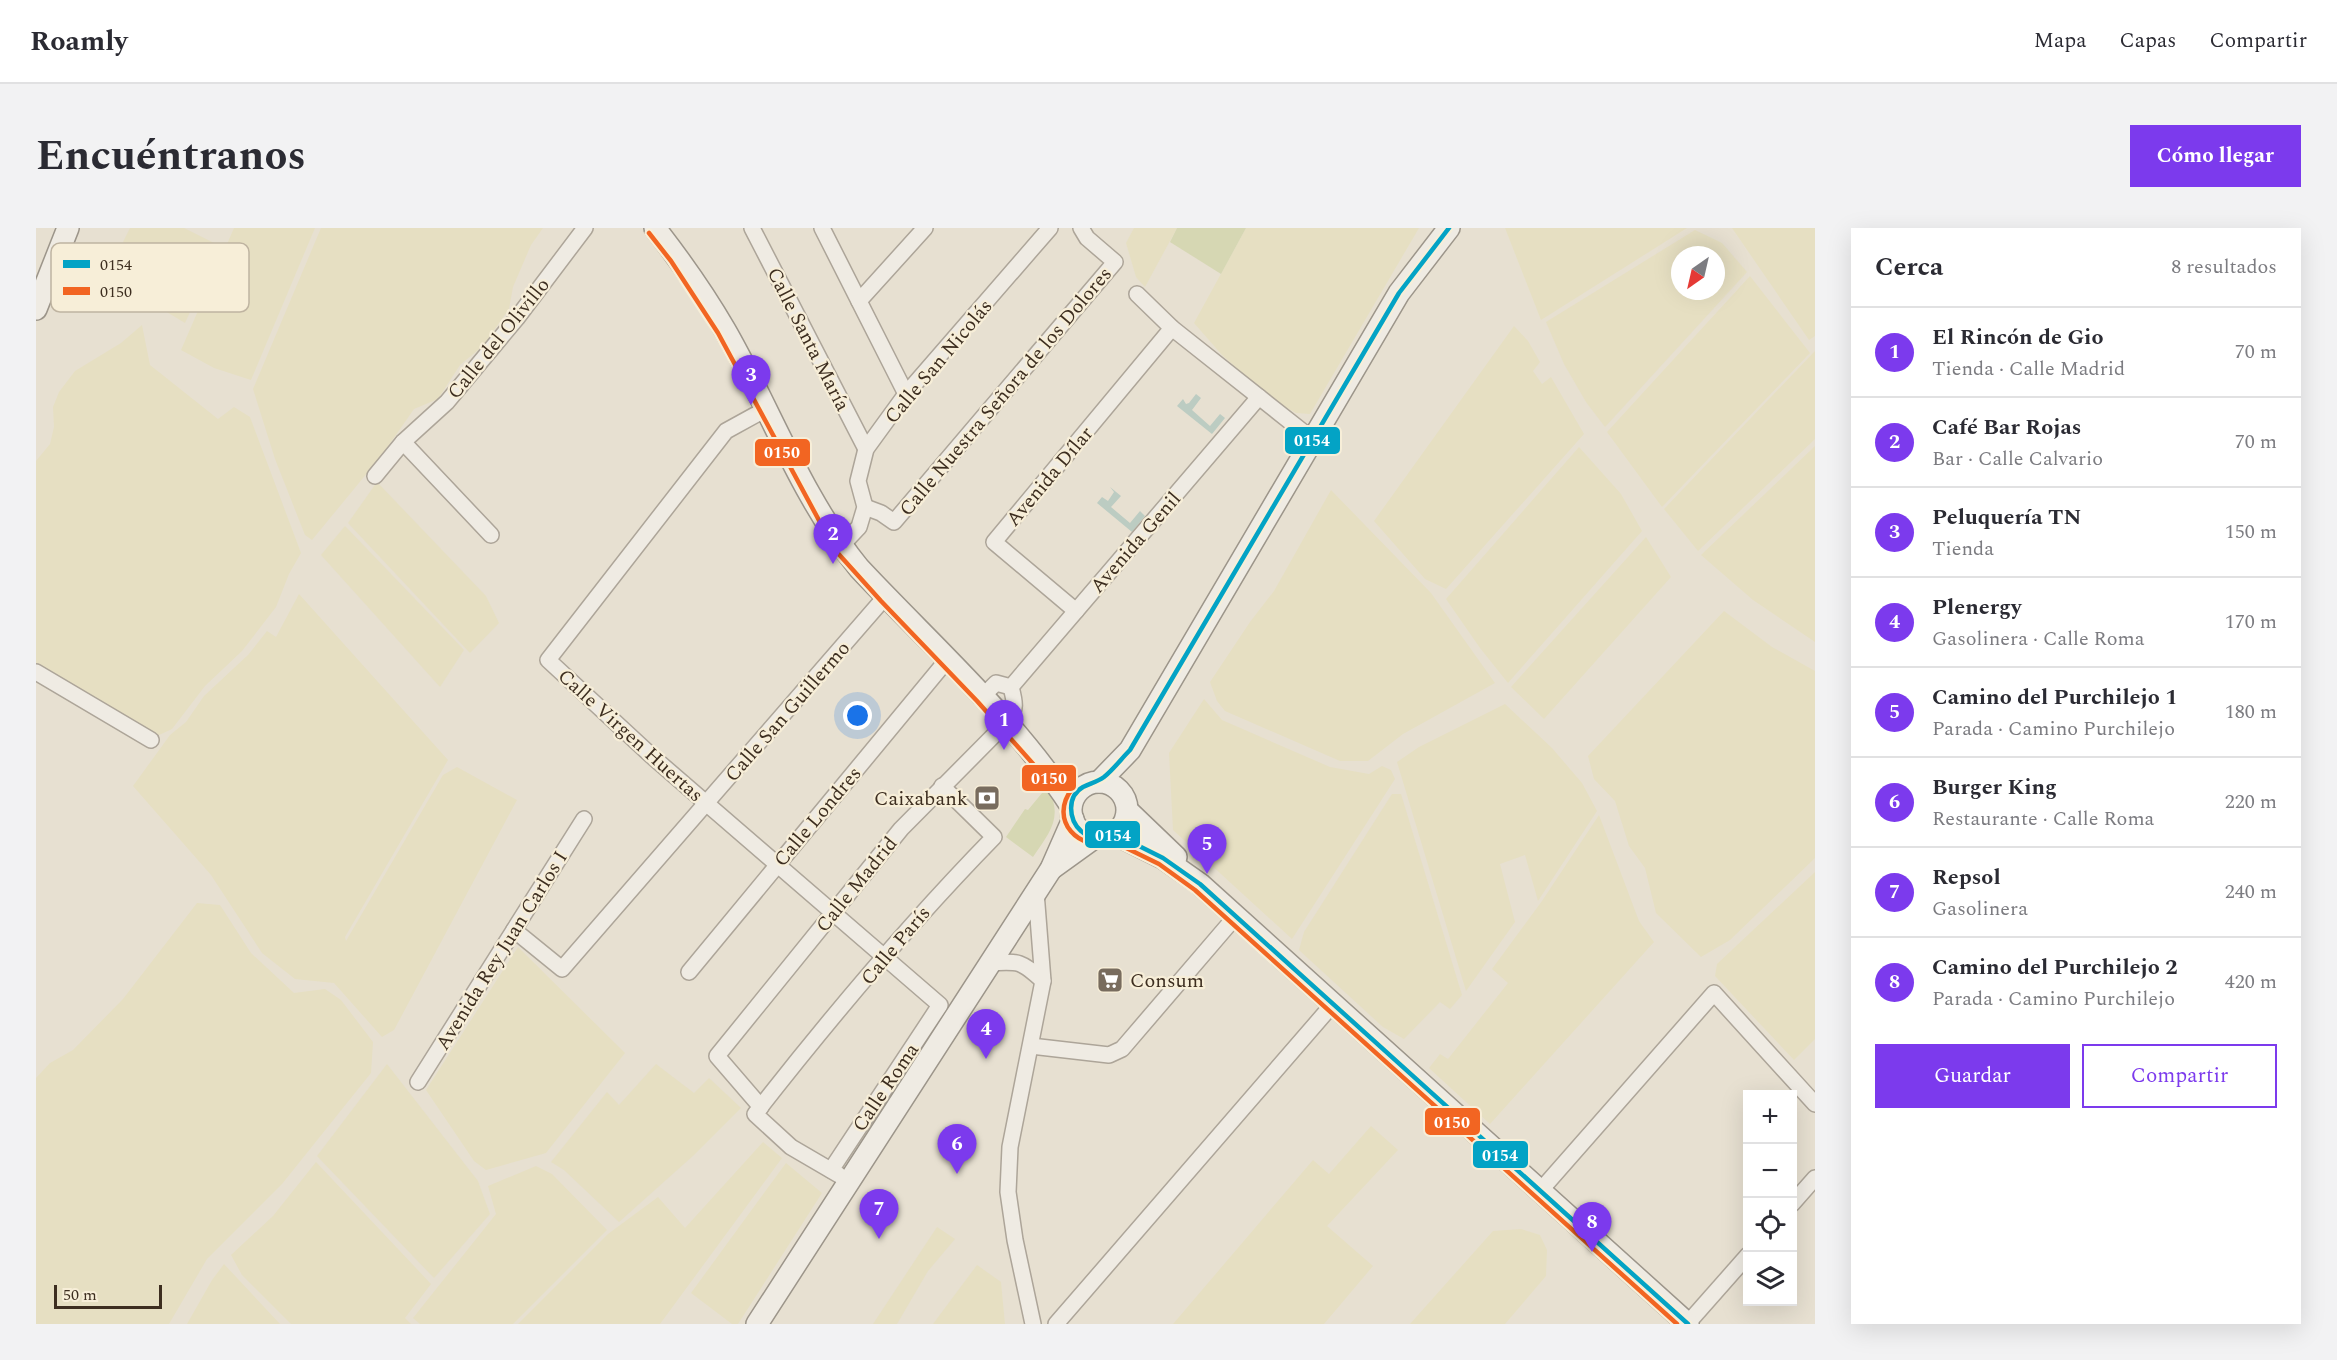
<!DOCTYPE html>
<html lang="es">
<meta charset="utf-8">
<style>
:root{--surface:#fff;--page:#f2f2f3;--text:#2b2b33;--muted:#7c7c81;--line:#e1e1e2;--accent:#7c3aed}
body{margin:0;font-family:Spectral,serif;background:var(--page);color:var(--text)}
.controls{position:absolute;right:18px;bottom:18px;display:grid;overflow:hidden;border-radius:0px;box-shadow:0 6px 24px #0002}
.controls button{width:54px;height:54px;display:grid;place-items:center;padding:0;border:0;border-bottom:2px solid var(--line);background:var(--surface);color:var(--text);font:30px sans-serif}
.compass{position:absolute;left:1635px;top:18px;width:54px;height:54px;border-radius:50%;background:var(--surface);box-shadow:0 6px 24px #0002;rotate:214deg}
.scale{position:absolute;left:18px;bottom:15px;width:108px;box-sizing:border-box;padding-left:6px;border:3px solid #3d2e20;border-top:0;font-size:16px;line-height:21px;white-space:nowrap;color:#3d2e20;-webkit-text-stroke:4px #f7eed8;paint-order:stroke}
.you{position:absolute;left:822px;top:488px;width:21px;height:21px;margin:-15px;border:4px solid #fff;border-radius:50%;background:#1a73e8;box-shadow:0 0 0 9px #1a73e833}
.badge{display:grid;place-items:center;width:39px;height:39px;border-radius:50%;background:var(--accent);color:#fff;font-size:20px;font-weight:700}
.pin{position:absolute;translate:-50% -50px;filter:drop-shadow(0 2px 3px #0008)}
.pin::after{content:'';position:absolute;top:32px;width:21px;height:18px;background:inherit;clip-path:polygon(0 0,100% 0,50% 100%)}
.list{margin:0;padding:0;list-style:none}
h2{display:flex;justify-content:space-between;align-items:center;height:78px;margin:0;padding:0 24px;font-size:26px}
h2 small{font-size:20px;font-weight:400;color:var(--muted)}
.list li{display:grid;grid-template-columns:39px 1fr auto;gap:18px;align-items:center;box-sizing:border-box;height:90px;padding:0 24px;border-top:2px solid var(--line)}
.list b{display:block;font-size:22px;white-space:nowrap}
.list p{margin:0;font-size:20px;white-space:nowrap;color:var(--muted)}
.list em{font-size:20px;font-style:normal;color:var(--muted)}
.actions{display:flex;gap:12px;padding:18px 24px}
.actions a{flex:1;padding:14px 0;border:2px solid var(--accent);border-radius:0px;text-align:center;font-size:21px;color:var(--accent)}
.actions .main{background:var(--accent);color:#fff}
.icon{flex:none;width:33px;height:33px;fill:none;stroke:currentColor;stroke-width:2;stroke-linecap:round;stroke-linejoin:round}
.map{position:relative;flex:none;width:1779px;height:1096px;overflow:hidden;border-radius:0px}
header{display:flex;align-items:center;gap:36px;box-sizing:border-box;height:84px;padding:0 30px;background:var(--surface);border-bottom:2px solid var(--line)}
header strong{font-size:28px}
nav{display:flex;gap:33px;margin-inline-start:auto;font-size:21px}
.intro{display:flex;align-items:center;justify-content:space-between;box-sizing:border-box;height:144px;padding:0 36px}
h1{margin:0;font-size:42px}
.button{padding:15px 27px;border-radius:0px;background:var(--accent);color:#fff;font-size:21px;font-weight:700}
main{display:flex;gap:36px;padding:0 36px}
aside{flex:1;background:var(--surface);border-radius:0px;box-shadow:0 6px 24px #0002}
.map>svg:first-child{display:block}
.farmland{fill:#e6dfc2;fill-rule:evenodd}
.green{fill:#d6d7b3}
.water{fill:#bcccc2}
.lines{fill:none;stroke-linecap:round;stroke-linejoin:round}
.street-casing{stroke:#ada599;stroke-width:18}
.secondary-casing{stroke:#9c958a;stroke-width:24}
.street{stroke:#efebe3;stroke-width:15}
.secondary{stroke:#efebe3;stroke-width:21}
.bus-1-casing{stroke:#f7eed8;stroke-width:9}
.bus-2-casing{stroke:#f7eed8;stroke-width:9}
.bus-1{stroke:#03a3c5;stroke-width:4.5}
.bus-2{stroke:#f26522;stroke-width:4.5}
.labels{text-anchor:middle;stroke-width:4.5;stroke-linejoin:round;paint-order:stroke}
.street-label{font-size:20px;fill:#3d2e20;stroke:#f7eed8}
.poi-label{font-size:20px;fill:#3d2e20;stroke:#f7eed8;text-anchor:end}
.key{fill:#f7eed8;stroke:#bfb4a1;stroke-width:1.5}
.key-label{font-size:16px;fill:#3d2e20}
.line-badge{stroke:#f7eed8;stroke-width:2}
.badge-label{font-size:16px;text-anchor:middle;font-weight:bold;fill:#fff}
</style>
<header>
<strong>Roamly</strong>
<nav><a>Mapa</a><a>Capas</a><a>Compartir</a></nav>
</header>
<div class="intro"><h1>Encuéntranos</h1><a class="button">Cómo llegar</a></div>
<main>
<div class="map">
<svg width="1779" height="1096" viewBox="0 0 1779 1096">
<rect width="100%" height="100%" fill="#e7e0d1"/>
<g class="farmland">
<path d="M94,0H148L184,18L149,95L86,57L106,29L87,14Z"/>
<path d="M198,0H279L215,152L178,140L145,122Z"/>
<path d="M285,0H507L495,17L477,59L473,81L447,118L424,137L402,171L378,181L346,227L276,312L269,307L239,231L217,161Z"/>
<path d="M1098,0H1141L1109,59L1100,49L1090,15Z"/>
<path d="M1210,0H1383L1274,186L1260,185L1235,171L1186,127L1158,95Z"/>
<path d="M1469,0H1651L1505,92Z"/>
<path d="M1696,0H1779V108L1773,112Z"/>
<path d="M1659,2L1686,15L1711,44L1569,199L1550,174L1528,136L1510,94ZM1644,27H1680V63H1644Z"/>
<path d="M1714,48L1774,125L1626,279L1571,204Z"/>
<path d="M106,97L114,137L182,191L198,179L214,189L265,325L253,346L240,379L206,423L169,458L136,501L121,508L0,436V233L14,216L18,199L17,179L23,164L39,143L85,115Z"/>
<path d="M1478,98L1492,113L1504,134L1497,143L1506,156L1515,149L1548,206L1410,361L1389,351L1338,293Z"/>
<path d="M1779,123V211L1662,323L1628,281Z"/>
<path d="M1779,218V414L1717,372L1665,327Z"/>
<path d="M1543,219L1585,266L1606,303L1472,455L1444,420L1410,371Z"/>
<path d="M341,254L450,368L463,395L434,425L312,295Z"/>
<path d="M1295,262L1395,365L1459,455L1367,506L1332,533H1304L1189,483L1181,473L1174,454L1214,394L1238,363Z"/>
<path d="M309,298L428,422L404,459L285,327Z"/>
<path d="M1610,309L1635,349L1508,491L1475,459Z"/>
<path d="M263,366L412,532L309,709L310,713L407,547L421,539L481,572L358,802L346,809L298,755L259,751L226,725L175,647L97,558L134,507L150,494L168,468L212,427L231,403L240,409Z"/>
<path d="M1688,383L1736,419L1779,443V630L1694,712L1665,729L1620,685L1609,640L1593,618L1579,573L1558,551L1552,528Z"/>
<path d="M1168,471L1186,492L1294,539L1333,546L1346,538L1355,542L1359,551L1256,711L1137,602L1133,525Z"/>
<path d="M1469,476L1516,520L1546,555L1561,583L1502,673L1489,627L1464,636L1479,694L1430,763L1361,534L1383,519Z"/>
<path d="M1356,566H1365L1426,767L1414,781L1404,774L1368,811L1347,799L1263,722L1268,704Z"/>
<path d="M1563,587L1603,693L1618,714L1454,896L1393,840L1404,826L1412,831L1472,755L1456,741L1506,673Z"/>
<path d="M1779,644V811L1758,832L1679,748L1681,736Z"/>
<path d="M161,675L184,677L215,725L258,765L289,761L305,772L337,814L335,845L246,956L171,1031L133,1096H0V850L14,835L37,822L87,771Z"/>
<path d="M482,719L589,825L510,925L450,942L438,933L390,862Z"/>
<path d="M351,836L442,953L454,986L398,1050L281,928Z"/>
<path d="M620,836L658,865L673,850L705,880L658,927L583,994L528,942L515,934L571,864L583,877Z"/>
<path d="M1335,898L1362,922L1291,998L1337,1038L1288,1096H1137L1277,932L1293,946Z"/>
<path d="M727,914L746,930L624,1096H482L572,1006L622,969L649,1000Z"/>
<path d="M280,934L395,1056L369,1090L375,1096H255L206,1047L195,1027L237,988Z"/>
<path d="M750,935L786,965L702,1096H696L655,1065Z"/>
<path d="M500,938L516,946L571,1002L477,1096H384L377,1090L460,986L452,958Z"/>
<path d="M901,999L919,1011L892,1043L861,1096H837Z"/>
<path d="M1485,1001L1504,1007L1511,1022L1510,1048L1469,1096H1374L1457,1003Z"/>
<path d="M188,1036L244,1096H151L176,1052Z"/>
<path d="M941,1037L965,1054L969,1096H897Z"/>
</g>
<g class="green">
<path d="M1141,0H1210L1185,46L1134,14Z"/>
<path d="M1011,559C1028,589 1014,604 997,629L970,609L989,581L992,582Z"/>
</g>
<g class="water">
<path d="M1160,166L1165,170L1156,182L1174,198L1184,186L1189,190L1176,206L1141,178L1147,171L1150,176L1153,175Z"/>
<path d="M1074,259L1085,268L1075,279L1094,295L1104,283L1109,288L1096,304L1061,275L1066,269L1072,273L1078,264Z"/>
</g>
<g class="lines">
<defs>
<g id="street">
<path d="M716,0L830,221"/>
<path d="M786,0L870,166"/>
<path d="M1101,66L1136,100L1276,211"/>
<path d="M823,73L889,0"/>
<path d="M730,181L690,203L512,432L619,531L904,777L795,942"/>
<path d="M367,214L455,307"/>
<path d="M339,248L367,214L411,174L481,90L549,0"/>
<path d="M829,279L845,285L858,294L1079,34L1051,10L1045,0"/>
<path d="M805,318L823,299L829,279L822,253L830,221L870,166L1014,0"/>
<path d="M1040,383L958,314L1136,100"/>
<path d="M0,444L115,512"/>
<path d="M975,459L1223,169"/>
<path d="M947,468L960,455L975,459"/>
<path d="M478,702L526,741L850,368"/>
<path d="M954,735C984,733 985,733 1007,753"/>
<path d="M653,744L911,432"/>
<path d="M995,818L1073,827L1086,821L1200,688"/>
<path d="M382,854L548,591"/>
<path d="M725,879L681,828L865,601L971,494C981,482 979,474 975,459"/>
<path d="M803,947L755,919L719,886C794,790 873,696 958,609L906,558"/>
<path d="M1504,963L1678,765L1779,876"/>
<path d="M1756,976L1779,950"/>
<path d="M1652,1095L1712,1027"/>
<path d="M997,1096L979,1012L972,964L974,919L1007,753L1000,664"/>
<path d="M1020,1096L1297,776"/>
</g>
<g id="secondary">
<path d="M619,0C644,32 668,66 689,102C734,180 765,269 823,340C895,417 977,489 1035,578"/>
<path d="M0,81L32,0"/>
<circle cx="1063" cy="582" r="28"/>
<path d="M1063,554L1094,522L1363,65L1413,0"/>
<path d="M1092,583L1140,629"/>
<path d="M1079,606L1127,630L1164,656L1652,1096"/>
<path d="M1015,641L1058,610"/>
<path d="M721,1096L1015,641L1037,591"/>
</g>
</defs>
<use href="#street" class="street-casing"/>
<use href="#secondary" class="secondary-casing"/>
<use href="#street" class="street"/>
<use href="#secondary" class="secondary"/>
<defs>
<path id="bus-1" d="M1413,0L1363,65L1094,522C1085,531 1078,541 1068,549C1061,554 1055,555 1047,559C1031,568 1032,591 1045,603C1055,613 1067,611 1079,606L1127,630L1164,656L1652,1096"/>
<path id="bus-2" d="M613,5L635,33L682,105L799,322L845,373L941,473L1007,547L1036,561C1012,592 1043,625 1078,614L1123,636L1159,662L1641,1096"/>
</defs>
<use href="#bus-1" class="bus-1-casing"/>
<use href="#bus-2" class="bus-2-casing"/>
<use href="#bus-1" class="bus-1"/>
<use href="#bus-2" class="bus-2"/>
</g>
<defs>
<symbol id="bank-square" viewBox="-11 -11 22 22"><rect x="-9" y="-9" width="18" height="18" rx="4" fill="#786c5e" stroke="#f7eed8"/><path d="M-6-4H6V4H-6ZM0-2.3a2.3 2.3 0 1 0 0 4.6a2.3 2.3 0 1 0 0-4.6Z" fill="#fff"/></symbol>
<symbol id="supermarket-square" viewBox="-11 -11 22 22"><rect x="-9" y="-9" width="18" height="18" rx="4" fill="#786c5e" stroke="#f7eed8"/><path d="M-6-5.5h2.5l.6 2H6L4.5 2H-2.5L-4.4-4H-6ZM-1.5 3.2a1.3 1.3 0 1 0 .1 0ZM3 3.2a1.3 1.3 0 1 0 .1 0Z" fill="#fff"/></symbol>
</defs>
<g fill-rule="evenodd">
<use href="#bank-square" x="936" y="555" width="30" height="30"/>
<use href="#supermarket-square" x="1059" y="737" width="30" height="30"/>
</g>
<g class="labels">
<g class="street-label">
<text transform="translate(462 110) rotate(-51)" y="7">Calle del Olivillo</text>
<text transform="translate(773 111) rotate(63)" y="7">Calle Santa María</text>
<text transform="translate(902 133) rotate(-50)" y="7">Calle San Nicolás</text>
<text transform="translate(969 163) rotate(-50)" y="7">Calle Nuestra Señora de los Dolores</text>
<text transform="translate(1013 248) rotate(-50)" y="7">Avenida Dílar</text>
<text transform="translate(1099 314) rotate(-49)" y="7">Avenida Genil</text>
<text transform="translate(751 483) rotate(-49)" y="7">Calle San Guillermo</text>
<text transform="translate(595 507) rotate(42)" y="7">Calle Virgen Huertas</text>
<text transform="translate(781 588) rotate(-50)" y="7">Calle Londres</text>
<text transform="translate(820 656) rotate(-51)" y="7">Calle Madrid</text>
<text transform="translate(859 717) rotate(-50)" y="7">Calle París</text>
<text transform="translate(465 722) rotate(-58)" y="7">Avenida Rey Juan Carlos I</text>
<text transform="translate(849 859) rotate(-56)" y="7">Calle Roma</text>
</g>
<g class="poi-label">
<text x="932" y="577">Caixabank</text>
<text x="1094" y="759" text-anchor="start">Consum</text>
</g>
</g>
<rect x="15" y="15" width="198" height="69" rx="9" class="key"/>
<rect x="27" y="32" width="27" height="8" fill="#03a3c5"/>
<rect x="27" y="59" width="27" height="8" fill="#f26522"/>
<g class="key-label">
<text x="64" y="42">0154</text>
<text x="64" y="69">0150</text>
</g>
<g class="line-badge">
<rect x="1248" y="198" width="57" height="29" rx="6" fill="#03a3c5"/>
<rect x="718" y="210" width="57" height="29" rx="6" fill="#f26522"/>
<rect x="985" y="536" width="56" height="28" rx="6" fill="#f26522"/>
<rect x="1048" y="592" width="57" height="29" rx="6" fill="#03a3c5"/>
<rect x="1388" y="879" width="57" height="29" rx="6" fill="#f26522"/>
<rect x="1436" y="912" width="57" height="29" rx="6" fill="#03a3c5"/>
</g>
<g class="badge-label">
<text x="1276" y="218">0154</text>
<text x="746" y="230">0150</text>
<text x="1013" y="556">0150</text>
<text x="1077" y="613">0154</text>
<text x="1416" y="900">0150</text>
<text x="1464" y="933">0154</text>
</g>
</svg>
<div class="controls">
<button>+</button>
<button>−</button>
<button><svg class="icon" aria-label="locate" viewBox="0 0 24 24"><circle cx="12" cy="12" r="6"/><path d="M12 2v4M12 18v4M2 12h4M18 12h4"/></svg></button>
<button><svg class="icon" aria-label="layers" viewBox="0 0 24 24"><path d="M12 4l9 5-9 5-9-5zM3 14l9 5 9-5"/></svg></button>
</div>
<svg class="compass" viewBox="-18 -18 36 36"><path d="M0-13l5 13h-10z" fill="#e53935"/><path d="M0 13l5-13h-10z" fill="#7c7c81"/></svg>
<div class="scale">50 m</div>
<div class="you"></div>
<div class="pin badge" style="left:968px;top:522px">1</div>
<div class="pin badge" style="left:797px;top:336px">2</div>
<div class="pin badge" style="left:715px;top:177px">3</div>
<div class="pin badge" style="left:950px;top:831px">4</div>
<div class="pin badge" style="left:1171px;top:646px">5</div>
<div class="pin badge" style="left:921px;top:946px">6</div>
<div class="pin badge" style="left:843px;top:1011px">7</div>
<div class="pin badge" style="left:1556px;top:1024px">8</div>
</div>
<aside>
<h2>Cerca<small>8 resultados</small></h2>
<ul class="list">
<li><span class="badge">1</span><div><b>El Rincón de Gio</b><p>Tienda · Calle Madrid</p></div><em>70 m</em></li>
<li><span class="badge">2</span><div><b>Café Bar Rojas</b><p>Bar · Calle Calvario</p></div><em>70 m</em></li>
<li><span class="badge">3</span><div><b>Peluquería TN</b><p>Tienda</p></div><em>150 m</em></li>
<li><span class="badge">4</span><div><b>Plenergy</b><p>Gasolinera · Calle Roma</p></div><em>170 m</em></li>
<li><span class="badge">5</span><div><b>Camino del Purchilejo 1</b><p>Parada · Camino Purchilejo</p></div><em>180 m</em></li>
<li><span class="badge">6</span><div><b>Burger King</b><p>Restaurante · Calle Roma</p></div><em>220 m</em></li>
<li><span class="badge">7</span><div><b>Repsol</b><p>Gasolinera</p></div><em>240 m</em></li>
<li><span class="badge">8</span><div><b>Camino del Purchilejo 2</b><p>Parada · Camino Purchilejo</p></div><em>420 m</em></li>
</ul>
<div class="actions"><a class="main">Guardar</a><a>Compartir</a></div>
</aside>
</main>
